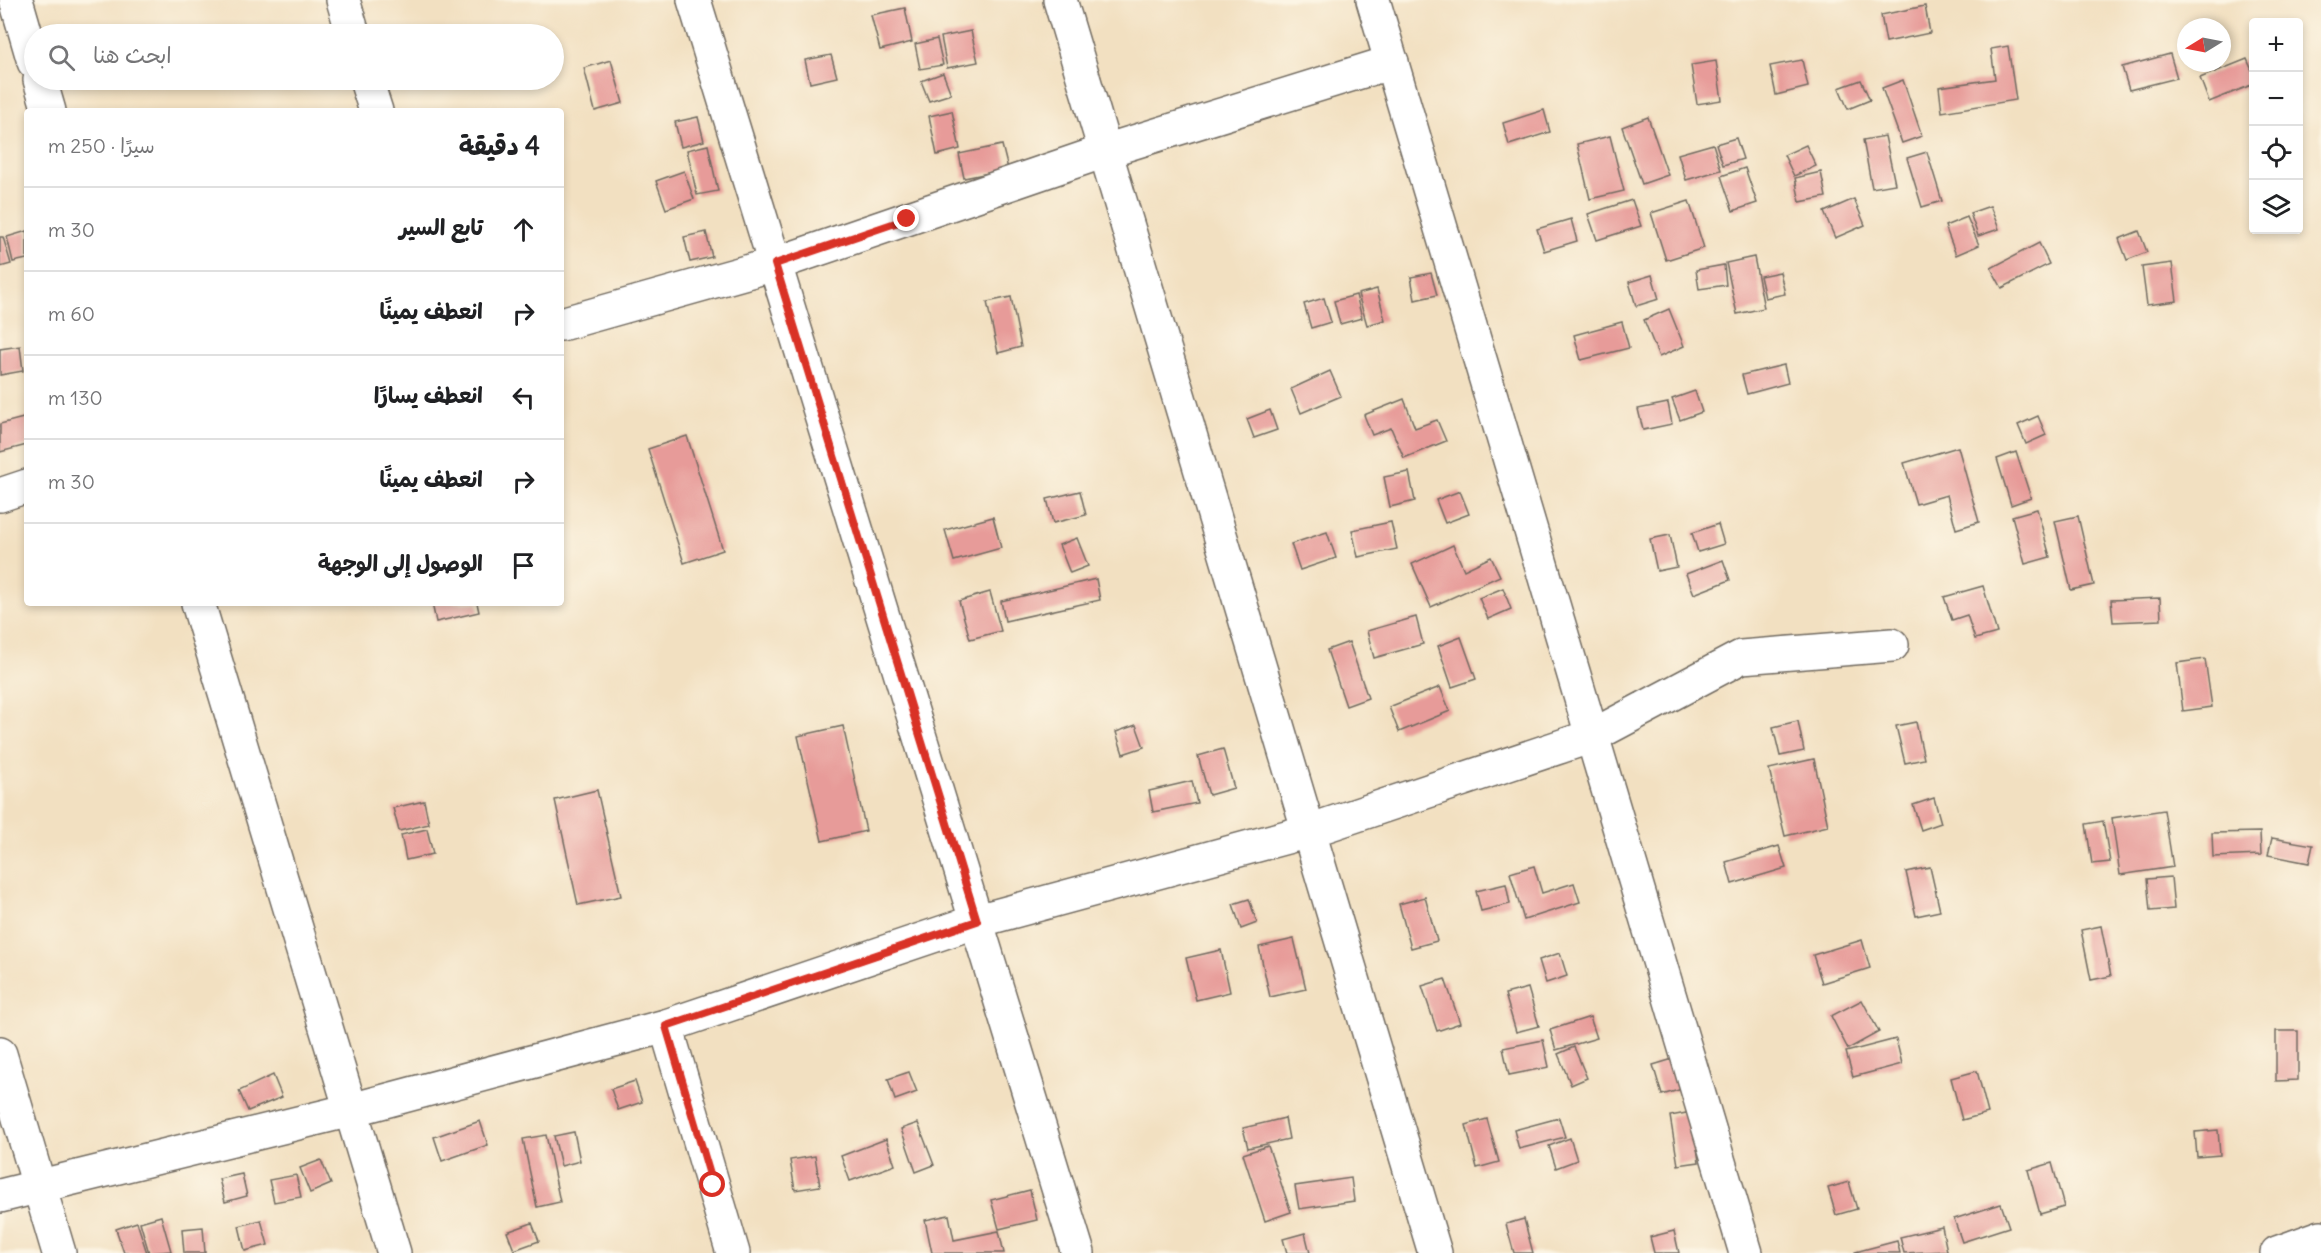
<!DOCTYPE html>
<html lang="ar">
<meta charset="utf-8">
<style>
:root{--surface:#fff;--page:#f2f2f2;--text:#202124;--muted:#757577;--line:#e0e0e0}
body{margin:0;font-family:Delius,"Playpen Sans Arabic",sans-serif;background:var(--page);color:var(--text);direction:rtl}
.controls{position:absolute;right:18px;top:18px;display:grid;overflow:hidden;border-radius:6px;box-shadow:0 3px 9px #0003}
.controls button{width:54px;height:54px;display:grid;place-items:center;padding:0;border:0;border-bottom:2px solid var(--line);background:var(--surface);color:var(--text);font:30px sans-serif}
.compass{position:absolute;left:2177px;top:18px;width:54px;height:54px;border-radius:50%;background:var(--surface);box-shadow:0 3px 9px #0003;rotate:260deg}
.stop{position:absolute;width:18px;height:18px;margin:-14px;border:4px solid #d93025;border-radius:50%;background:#fff}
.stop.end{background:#d93025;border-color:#fff;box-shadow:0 2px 6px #0008}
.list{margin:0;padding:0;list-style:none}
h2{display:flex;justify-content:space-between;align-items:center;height:78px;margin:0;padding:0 24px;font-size:26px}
h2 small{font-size:20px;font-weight:400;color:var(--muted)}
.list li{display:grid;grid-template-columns:39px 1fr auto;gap:18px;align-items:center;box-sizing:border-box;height:84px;padding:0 24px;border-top:2px solid var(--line)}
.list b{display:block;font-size:22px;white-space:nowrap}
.list em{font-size:20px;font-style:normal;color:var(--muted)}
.icon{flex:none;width:33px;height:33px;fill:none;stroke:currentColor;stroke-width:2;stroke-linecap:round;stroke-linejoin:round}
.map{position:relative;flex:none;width:2321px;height:1253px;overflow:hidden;direction:ltr}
.search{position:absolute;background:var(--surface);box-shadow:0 3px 9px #0003;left:24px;top:24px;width:540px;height:66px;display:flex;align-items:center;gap:15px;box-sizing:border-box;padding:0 21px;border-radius:33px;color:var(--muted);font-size:22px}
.panel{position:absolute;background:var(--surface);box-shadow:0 3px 9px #0003;left:24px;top:108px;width:540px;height:498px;border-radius:6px;direction:rtl}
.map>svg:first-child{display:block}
.building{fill:#e79b99}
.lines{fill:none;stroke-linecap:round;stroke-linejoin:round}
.minor-casing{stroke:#716a60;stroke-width:36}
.minor{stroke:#fff;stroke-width:33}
.route{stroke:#d93025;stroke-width:8}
</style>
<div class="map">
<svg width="2321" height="1253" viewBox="0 0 2321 1253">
<rect width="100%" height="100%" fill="#fcf5e5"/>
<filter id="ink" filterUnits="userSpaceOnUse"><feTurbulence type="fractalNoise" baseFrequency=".0167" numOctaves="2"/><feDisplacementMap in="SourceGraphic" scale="12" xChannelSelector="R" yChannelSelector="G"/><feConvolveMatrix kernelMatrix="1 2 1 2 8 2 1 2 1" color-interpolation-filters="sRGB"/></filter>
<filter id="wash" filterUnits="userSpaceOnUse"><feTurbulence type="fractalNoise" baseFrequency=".008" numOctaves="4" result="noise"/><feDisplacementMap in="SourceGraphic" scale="24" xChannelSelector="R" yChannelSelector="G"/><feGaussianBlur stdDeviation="1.35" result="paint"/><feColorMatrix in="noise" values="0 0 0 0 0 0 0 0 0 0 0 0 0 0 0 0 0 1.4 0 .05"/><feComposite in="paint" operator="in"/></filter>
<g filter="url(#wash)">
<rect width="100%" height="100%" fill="#f2e0c1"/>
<g id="blocks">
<g class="building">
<path d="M1925,6L1930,33L1886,42L1881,15Z"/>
<path d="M905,8L912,42L880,50L871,15Z"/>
<path d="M971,31L978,62L947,68L941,37Z"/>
<path d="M937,39L943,65L920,69L915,44Z"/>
<path d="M2008,46L2016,100L1942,112L1939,87L1995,79L1991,49Z"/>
<path d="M2170,54L2177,78L2129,90L2122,67Z"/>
<path d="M831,55L837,77L810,83L805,60Z"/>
<path d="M2247,59L2254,75V84L2209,102L2200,78Z"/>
<path d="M611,60L623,103L595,111L584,68Z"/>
<path d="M1802,60L1808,87L1776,95L1770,66Z"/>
<path d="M1716,61L1722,100L1697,104L1691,65Z"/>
<path d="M943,73L951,94L929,101L921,81Z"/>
<rect x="504" y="80" width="28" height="2"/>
<path d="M1861,80L1870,100L1848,109L1839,88Z"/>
<path d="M1903,80L1922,136L1902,143L1882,88Z"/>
<path d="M1544,110L1550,132L1509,145L1503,123Z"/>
<path d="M952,111L960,149L937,155L929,116Z"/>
<path d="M698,117L704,141L681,147L675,122Z"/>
<path d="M1648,117L1668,175L1642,184L1622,127Z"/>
<path d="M1610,136L1624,191L1590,199L1577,144Z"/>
<path d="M1885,136L1895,184L1872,188L1863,140Z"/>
<path d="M1736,138L1743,159L1723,165L1716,144Z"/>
<path d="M1713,144L1721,170L1686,180L1678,154Z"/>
<path d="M708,145L718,191L697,195L687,150Z"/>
<path d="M1002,145L1008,169L964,178L959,154Z"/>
<path d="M1806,145L1816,166L1794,176L1784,155Z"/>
<path d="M1927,152L1942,201L1922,207L1907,158Z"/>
<path d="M1745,168L1757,203L1733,211L1721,176Z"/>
<path d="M684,171L694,199L666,209L656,181Z"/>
<path d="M1821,172L1826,197L1800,202L1795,178Z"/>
<path d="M1854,199L1865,225L1835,238L1824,212Z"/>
<path d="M1632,200L1641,226L1597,240L1588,214Z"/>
<path d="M1689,201L1704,248L1666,260L1651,213Z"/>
<path d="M1990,206L1999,229L1978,236L1970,213Z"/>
<path d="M1967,217L1979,245L1956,255L1945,226Z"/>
<path d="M1571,219L1577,241L1544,251L1537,229Z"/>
<path d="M27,231V259L13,262L7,237Z"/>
<path d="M2139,231L2147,252L2127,260L2119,239Z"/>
<path d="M706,232L712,257L690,262L684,237Z"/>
<path d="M0,237H3L11,264L0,267Z"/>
<path d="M2039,243L2049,264L2002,288L1991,268Z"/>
<path d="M1754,257L1764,308L1737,314L1726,263Z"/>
<path d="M2172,263L2177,301L2147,305L2142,267Z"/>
<path d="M1724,265L1726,285L1699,289L1696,270Z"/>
<path d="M1780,272L1785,294L1765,298L1760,276Z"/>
<path d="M1431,273L1437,295L1415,300L1411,277Z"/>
<path d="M1652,275L1659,299L1636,306L1629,282Z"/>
<path d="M1377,289L1385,320L1367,325L1358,294Z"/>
<path d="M1356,295L1362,318L1340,324L1334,301Z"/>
<path d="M1011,297L1021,347L998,353L987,302Z"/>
<path d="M1324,298L1331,322L1311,328L1304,304Z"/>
<path d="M1669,309L1684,346L1659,357L1644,320Z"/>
<path d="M1622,322L1629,348L1581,360L1574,335Z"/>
<path d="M20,346L23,371L0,375V349Z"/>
<path d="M1784,365L1788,383L1747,394L1742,375Z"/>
<path d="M1330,371L1341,396L1301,413L1291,389Z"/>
<path d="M1695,391L1702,412L1680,420L1672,399Z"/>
<path d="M1404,399L1415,428L1437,420L1446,441L1404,458L1391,428L1372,435L1364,415Z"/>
<path d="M1668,403L1672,424L1643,430L1638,409Z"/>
<path d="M1270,410L1277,430L1254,438L1247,419Z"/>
<path d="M2038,416L2046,435L2026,444L2018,425Z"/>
<path d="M27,417V445L0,452V424Z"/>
<path d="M687,436L723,550L684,563L648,449Z"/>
<path d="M1958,447L1979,522L1956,529L1947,495L1916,504L1904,463Z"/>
<path d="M2016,452L2031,498L2011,505L1997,459Z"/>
<path d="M1409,472L1415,501L1390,507L1384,477Z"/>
<path d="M1080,491L1086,515L1053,523L1047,499Z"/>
<path d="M1460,491L1469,514L1445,523L1436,500Z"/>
<path d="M2037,509L2050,557L2025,564L2012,516Z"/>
<path d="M2078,516L2094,585L2071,590L2055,521Z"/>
<path d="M993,517L1001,548L954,561L945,530Z"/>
<path d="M1391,522L1397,549L1358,557L1352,530Z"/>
<path d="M1718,524L1724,544L1698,552L1692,533Z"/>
<path d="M1327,532L1336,558L1300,570L1291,544Z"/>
<path d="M1670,535L1677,567L1657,571L1650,539Z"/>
<path d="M1077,538L1088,566L1070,573L1059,545Z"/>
<path d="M1453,545L1464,570L1491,557L1500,576L1431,607L1412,564Z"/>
<path d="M1723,560L1730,580L1694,594L1686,574Z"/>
<path d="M1096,579L1100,600L1005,621L1001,601Z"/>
<path d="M1983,586L1997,633L1975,639L1967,615L1952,620L1944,597Z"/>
<path d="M1503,588L1511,609L1488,619L1479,598Z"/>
<path d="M990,592L1001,631L970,639L959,601Z"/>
<path d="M2160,598L2161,620L2113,622L2111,600Z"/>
<path d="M432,603H477L479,612L436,622Z"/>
<path d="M1416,617L1423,644L1374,658L1367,631Z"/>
<path d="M1461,637L1476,679L1452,687L1438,646Z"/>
<path d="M1349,642L1368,698L1346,706L1327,650Z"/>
<path d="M2205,659L2212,707L2183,711L2177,663Z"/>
<path d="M1440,687L1450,711L1399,732L1389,707Z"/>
<path d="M1798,721L1804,751L1780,756L1773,727Z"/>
<path d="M1916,722L1924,759L1905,763L1896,726Z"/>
<path d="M1136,725L1144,747L1123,754L1116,732Z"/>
<path d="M843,726L866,831L822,841L798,736Z"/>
<path d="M1223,749L1234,788L1209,795L1198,756Z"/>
<path d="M1814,759L1828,826L1785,836L1769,769Z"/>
<path d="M1192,781L1197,803L1153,812L1149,791Z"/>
<path d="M597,790L621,896L578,905L555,800Z"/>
<path d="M1934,798L1941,823L1921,830L1913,805Z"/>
<path d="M424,801L429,824L399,831L393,808Z"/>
<path d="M2164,810L2173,867L2120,875L2112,818Z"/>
<path d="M2103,821L2110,862L2092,864L2086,824Z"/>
<path d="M427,829L433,854L406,860L401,835Z"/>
<path d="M2260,832L2261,855L2213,857L2212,833Z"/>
<path d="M2272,838L2313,845L2309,863L2268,855Z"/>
<path d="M1779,846L1786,868L1732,884L1726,862Z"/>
<path d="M1534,866L1542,893L1574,883L1580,902L1524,920L1510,873Z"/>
<path d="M1930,867L1940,911L1916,916L1906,872Z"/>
<path d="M2171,877L2174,909L2150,911L2147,879Z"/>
<path d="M1506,884L1510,904L1481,911L1476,891Z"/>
<path d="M1425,897L1437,941L1411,948L1399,904Z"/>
<path d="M1249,899L1257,923L1241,929L1233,904Z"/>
<path d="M2101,926L2111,976L2091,980L2081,930Z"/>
<path d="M1294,939L1306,989L1270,997L1259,947Z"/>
<path d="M1862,940L1870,968L1822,983L1813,955Z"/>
<path d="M1221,950L1230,992L1196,1000L1186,958Z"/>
<path d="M1560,953L1567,976L1546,983L1539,960Z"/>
<path d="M1445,979L1460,1023L1437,1031L1422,986Z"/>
<path d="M1528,988L1539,1026L1516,1032L1505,994Z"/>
<path d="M1862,1000L1879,1032L1848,1049L1831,1016Z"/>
<path d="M1590,1017L1597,1038L1556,1050L1550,1030Z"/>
<path d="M2276,1031H2298V1080L2276,1081Z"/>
<path d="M1896,1039L1902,1064L1853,1077L1846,1052Z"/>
<path d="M1543,1040L1549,1067L1509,1075L1503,1048Z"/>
<path d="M1574,1047L1587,1078L1571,1085L1558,1054Z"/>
<path d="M1673,1059L1682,1089L1662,1095L1653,1065Z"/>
<path d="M1977,1071L1988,1113L1962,1120L1951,1078Z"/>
<path d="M909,1072L917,1092L895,1100L888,1079Z"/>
<path d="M273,1075L282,1097L248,1111L239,1091Z"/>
<path d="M635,1081L642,1102L618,1110L611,1089Z"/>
<path d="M1692,1112L1699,1162L1678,1165L1670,1116Z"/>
<path d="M1285,1118L1289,1139L1248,1148L1243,1128Z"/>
<path d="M1559,1118L1565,1137L1519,1149L1514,1130Z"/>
<path d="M1487,1119L1499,1162L1477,1168L1466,1125Z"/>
<path d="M480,1121L488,1145L442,1161L434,1137Z"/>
<path d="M918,1123L934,1165L916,1172L901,1129Z"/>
<path d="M2218,1130L2220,1155L2197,1157L2195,1132Z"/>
<path d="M574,1132L580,1161L561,1166L554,1136Z"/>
<path d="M546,1135L560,1202L537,1207L523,1139Z"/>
<path d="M1570,1138L1577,1160L1556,1168L1549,1146Z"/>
<path d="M886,1139L895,1165L850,1181L841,1156Z"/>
<path d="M1268,1146L1291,1212L1265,1221L1243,1154Z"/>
<path d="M815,1156L820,1186L795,1190L790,1160Z"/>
<path d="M321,1160L331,1184L310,1193L300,1168Z"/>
<path d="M2052,1163L2064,1207L2040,1214L2028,1170Z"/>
<path d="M242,1174L247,1196L225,1202L219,1179Z"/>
<path d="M296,1175L301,1197L274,1202L269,1180Z"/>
<path d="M1351,1178L1354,1201L1299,1209L1295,1186Z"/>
<path d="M1849,1182L1857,1209L1836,1215L1828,1188Z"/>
<path d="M1030,1190L1037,1220L999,1229L991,1200Z"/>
<path d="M2001,1204L2009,1227L1962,1242L1954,1219Z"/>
<path d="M949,1215L954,1240L999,1231L1004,1253H932L925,1220Z"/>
<path d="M161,1216L171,1251L149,1253L140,1222Z"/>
<path d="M1524,1219L1533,1253H1514L1506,1224Z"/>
<path d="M261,1220L268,1245L245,1251L239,1226Z"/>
<path d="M137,1222L147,1253H124L116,1229Z"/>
<path d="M532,1223L539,1241L514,1250L507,1232Z"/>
<path d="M203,1227L205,1253H184L182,1229Z"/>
<path d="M1942,1227L1947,1251L1904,1253L1900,1237Z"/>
<path d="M1674,1231L1679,1253H1654L1650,1237Z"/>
<path d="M1305,1233L1310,1253H1287L1283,1239Z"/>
<path d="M1897,1241L1900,1253H1855V1252Z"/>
</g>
</g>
</g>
<g filter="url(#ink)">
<use href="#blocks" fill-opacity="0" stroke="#716a60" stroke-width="1.5"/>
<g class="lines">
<defs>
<g id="minor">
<path d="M16,0L34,62"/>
<path d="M343,0L353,34"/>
<path d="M694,0L1078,1253"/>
<path d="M1060,0L1435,1253"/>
<path d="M1373,0L1746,1253"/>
<path d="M40,80L49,111"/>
<path d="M366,80L376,111"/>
<path d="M561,324L775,264L1105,151L1392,62"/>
<path d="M0,495L27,486"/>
<path d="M198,603L394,1253"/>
<path d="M666,1026L733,1253"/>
<path d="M0,1054L59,1253"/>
<path d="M0,1196L351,1110L666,1026L977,921L1309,831L1592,736L1741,657L1892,645"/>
<path d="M2277,1253L2321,1237"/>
</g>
</defs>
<use href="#minor" class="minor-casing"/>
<use href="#minor" class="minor"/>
</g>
</g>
<g class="lines" filter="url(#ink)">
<path class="route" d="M713,1185L666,1026L977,921L775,264L907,219"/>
</g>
</svg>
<div class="controls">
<button>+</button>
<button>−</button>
<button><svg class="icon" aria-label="locate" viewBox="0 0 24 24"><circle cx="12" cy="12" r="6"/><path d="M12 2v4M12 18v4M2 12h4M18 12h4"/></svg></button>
<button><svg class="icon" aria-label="layers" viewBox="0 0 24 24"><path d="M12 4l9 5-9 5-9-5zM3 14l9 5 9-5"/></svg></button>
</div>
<svg class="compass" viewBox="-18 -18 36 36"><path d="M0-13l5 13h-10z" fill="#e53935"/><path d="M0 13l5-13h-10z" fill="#757577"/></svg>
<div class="stop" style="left:713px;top:1185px"></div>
<div class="stop end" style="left:907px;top:219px"></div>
<div class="search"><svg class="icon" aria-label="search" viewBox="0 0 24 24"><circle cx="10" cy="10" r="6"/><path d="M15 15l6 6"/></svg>ابحث هنا</div>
<section class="panel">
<h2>4 دقيقة<small>سيرًا · 250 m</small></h2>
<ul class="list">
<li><svg class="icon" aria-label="ahead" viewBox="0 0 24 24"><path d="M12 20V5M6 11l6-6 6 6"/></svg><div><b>تابع السير</b></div><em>30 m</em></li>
<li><svg class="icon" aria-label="right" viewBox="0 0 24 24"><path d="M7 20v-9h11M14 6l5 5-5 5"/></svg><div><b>انعطف يمينًا</b></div><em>60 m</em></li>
<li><svg class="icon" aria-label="left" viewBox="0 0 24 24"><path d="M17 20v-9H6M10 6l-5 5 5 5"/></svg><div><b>انعطف يسارًا</b></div><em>130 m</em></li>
<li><svg class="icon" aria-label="right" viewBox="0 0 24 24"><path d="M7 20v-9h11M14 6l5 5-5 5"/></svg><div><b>انعطف يمينًا</b></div><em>30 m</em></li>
<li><svg class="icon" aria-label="arrive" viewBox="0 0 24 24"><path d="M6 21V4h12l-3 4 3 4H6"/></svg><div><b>الوصول إلى الوجهة</b></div></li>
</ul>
</section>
</div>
